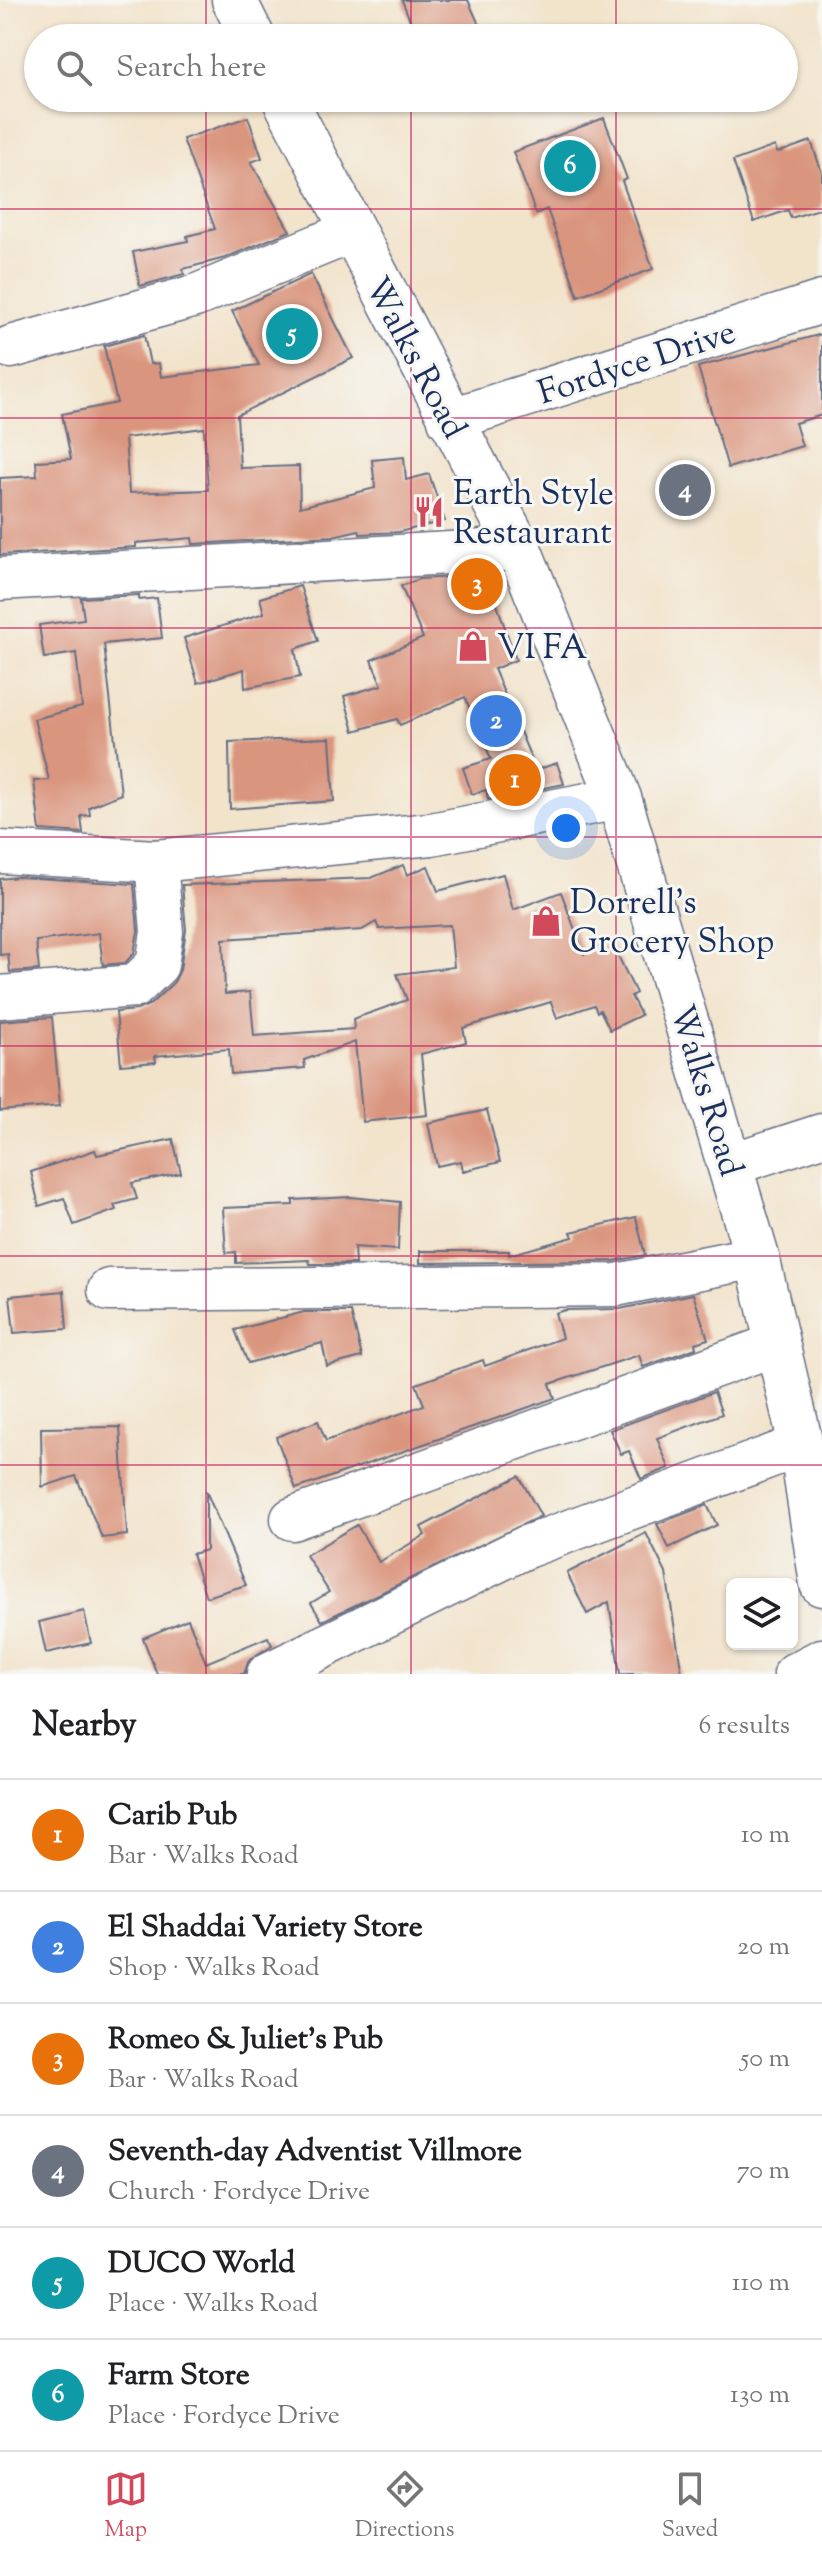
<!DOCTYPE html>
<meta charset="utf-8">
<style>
:root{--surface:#fff;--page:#f2f2f2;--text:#202124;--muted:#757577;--line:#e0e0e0;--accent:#d1495b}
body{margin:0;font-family:"Sorts Mill Goudy",serif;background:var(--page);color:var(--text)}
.controls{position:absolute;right:24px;bottom:24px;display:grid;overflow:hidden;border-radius:12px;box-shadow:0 2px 6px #0004}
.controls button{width:72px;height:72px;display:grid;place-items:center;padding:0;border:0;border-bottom:2px solid var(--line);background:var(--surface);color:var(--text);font:40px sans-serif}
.you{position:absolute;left:566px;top:828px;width:28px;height:28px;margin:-20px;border:6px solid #fff;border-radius:50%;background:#1a73e8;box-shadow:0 0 0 12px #1a73e833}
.badge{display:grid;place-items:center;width:52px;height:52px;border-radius:50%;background:var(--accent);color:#fff;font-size:26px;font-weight:700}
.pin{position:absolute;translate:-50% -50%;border:4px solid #fff;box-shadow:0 2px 8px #0006}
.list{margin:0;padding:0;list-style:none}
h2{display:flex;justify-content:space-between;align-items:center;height:104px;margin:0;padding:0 32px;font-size:34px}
h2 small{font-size:26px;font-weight:400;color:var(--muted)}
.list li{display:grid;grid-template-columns:52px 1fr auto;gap:24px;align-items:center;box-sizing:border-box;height:112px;padding:0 32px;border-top:2px solid var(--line)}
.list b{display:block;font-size:30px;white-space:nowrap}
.list p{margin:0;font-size:26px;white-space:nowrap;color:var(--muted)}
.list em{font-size:26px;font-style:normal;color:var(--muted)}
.icon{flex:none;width:44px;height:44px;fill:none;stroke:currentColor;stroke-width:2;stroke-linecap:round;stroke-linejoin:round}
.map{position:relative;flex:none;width:822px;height:1674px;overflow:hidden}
.search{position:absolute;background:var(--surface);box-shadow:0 2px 6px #0004;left:24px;right:24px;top:24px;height:88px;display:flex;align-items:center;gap:20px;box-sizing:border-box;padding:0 28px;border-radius:44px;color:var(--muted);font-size:30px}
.sheet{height:776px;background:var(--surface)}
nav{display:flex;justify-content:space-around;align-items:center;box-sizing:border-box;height:112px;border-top:2px solid var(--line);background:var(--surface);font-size:22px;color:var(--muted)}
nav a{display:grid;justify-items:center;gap:4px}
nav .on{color:var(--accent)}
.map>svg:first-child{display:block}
.building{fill:#da957e;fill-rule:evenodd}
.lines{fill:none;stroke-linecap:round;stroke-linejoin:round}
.street-casing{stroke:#666e84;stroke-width:45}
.primary-casing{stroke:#666e84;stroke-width:47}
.street{stroke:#fff;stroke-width:42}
.primary{stroke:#fff;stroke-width:44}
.grid{fill:none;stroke:#c2185b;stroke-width:2;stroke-opacity:0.55}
.labels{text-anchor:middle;stroke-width:6;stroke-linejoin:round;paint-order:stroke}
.street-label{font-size:34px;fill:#1b2f5e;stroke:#f6f6f2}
.poi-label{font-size:34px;fill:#1b2f5e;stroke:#f6f6f2;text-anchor:start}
</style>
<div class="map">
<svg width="822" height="1674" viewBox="0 0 822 1674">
<rect width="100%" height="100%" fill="#f6f6f2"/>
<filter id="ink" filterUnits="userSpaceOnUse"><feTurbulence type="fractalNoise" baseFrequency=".0125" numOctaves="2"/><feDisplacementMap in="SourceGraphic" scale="16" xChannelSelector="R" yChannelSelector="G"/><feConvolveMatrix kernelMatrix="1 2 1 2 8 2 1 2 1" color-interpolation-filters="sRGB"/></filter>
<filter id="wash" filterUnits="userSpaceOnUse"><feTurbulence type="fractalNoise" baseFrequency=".006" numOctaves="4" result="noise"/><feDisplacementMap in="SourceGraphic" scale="32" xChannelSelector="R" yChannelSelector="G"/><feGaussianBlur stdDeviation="1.8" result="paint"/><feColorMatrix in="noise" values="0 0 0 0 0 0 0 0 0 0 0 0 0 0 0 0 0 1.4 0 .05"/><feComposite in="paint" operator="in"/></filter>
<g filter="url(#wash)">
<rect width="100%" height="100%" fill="#f2e3cb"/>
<g id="blocks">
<g class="building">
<path d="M402,0H468L485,38H417Z"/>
<path d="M248,117L262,158L251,162L290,231L225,258L183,269L184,274L140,286L133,252L188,241L187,236L215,229L183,139Z"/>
<path d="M604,118L627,179L622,181L653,269L578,296L547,209L536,214L513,152Z"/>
<path d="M811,141L822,173V208L791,218L788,210L754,222L733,161L775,146L777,153Z"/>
<path d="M311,274L353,358L237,415L240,468L299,466L300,507L375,488L372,460L404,457L406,480L429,474L445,521L399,532L360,534L359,530L333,536L193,544L192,538L136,543V547L0,555V478L37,476L36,461L71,459L62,414L117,403L104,346L144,335L150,364L159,363L161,377L259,365L232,311ZM204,428L208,490L129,493L125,438Z"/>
<path d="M822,334V415L795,423L802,446L728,468L698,367Z"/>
<path d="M487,575L516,660L494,669L536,770L557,763L564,784L488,799L486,790L472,794L463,768L491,759L465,697L400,725L397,719L354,731L344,696L382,685L371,660L423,638L401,586L419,579Z"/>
<path d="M300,586L318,641L295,649L300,677L245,688L244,669L198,683L184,638L264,613L260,598Z"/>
<path d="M139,595V600L157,598L162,638L104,644L121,794L89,807L90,815L81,816L83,833L40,830L34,781L49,780L34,719L82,707L76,653L44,658L39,625L84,619L81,598Z"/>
<path d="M330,738L334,801L230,809L229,742Z"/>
<path d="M403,865L407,875L428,866L438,891L503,874L513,910L561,892L584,954L611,941L636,993L631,996L641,1015L610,1030L600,1010L597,1012L594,1005L557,1018L551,1002L463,1028L466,1042L421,1054L427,1115L363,1122L355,1042L304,1060L305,1068L231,1074L229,1049L155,1056L156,1062L121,1065L116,1012L137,1010L151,1004L174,982L180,970L186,930L182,885L371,878ZM376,922L379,929L450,925L454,967L397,974L407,1000L353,1019L354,1029L254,1036L250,992L225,994L223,939L362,930Z"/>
<path d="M18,877L134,884L138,931L134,953L125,963L103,965L99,933L36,941L39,970L10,972L8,954L0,955V879Z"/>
<path d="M52,1017L60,1106L0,1111V1021Z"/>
<path d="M487,1110L500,1162L463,1171L461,1161L437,1166L428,1123Z"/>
<path d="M173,1139L181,1173L132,1183L137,1199L114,1205L116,1210L74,1225L64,1198L39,1206L31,1172L95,1150L97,1155Z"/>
<path d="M351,1197L400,1202L398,1250L354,1247L355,1264H310L309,1260L236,1263V1252L226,1253L223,1208L293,1205V1200Z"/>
<path d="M636,1217L645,1255L614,1261L420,1263V1251H509V1255L573,1237L571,1232Z"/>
<path d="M64,1291L67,1329L14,1333L10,1296Z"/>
<path d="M693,1294L708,1339L695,1343L696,1348L643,1367L639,1355L550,1384L555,1398L296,1489L276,1437L318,1421L326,1441L424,1405L416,1384L483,1360L485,1366L562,1338L555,1313L565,1310L620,1309Z"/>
<path d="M304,1312H351L362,1357L327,1366L322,1343L248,1363L235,1330Z"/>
<path d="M714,1392L722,1414L657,1438L669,1468L641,1479L629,1451L621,1454L610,1430Z"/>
<path d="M120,1427L127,1535L102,1538L76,1476L42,1487L41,1428Z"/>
<path d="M519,1476L541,1516L322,1621L311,1603L329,1592L306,1555L357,1525L379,1562L425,1535L421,1527Z"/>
<path d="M206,1491L246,1585L206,1597L192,1554L206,1550Z"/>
<path d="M707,1505L717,1525L669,1548L657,1524Z"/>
<path d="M646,1533L666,1573L682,1674H620L609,1602L587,1614L567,1573Z"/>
<path d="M84,1611L91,1643L46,1653L39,1622Z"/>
<path d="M188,1619L206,1663L268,1637L272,1645L249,1660L244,1674H157L143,1638Z"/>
</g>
</g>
</g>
<g filter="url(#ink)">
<use href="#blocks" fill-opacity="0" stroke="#666e84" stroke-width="2"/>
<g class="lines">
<defs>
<g id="street">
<path d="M11,347L195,296L351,232"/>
<path d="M449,420L822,302"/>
<path d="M0,579L519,549"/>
<path d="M0,852L156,861L431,834L619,798"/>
<path d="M0,997L135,986L157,965L162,932L156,861"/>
<path d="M732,1164L822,1135"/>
<path d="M109,1290L616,1285L757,1257"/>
<path d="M292,1519L777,1344"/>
<path d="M268,1674L526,1547L801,1445"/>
<path d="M795,1674L822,1660"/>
</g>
<g id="primary">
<path d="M234,0L253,38"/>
<path d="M284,98L519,549L619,798L757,1257L801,1445L822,1584"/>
</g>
</defs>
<use href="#street" class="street-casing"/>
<use href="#primary" class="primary-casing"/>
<use href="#street" class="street"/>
<use href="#primary" class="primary"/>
</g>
</g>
<path class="grid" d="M206,0V38M411,0V38M616,0V38M206,98V1674M411,98V1674M616,98V1674M0,209H822M0,418H822M0,628H822M0,837H822M0,1046H822M0,1256H822M0,1465H822"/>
<defs>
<symbol id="restaurant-bare" viewBox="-9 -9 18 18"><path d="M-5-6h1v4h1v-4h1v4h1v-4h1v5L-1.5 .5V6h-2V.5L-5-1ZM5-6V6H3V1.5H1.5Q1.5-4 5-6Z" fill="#d1495b" stroke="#f6f6f2" stroke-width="2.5" paint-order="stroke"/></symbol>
<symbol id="shop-bare" viewBox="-9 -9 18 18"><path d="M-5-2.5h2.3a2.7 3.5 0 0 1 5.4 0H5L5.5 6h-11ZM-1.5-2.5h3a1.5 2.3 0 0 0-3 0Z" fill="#d1495b" stroke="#f6f6f2" stroke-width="2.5" paint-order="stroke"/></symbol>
</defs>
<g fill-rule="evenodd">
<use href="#restaurant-bare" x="407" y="490" width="44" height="44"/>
<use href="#shop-bare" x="451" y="624" width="44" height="44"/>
<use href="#shop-bare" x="524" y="899" width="44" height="44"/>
</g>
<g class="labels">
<g class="street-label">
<text transform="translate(417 357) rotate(62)" y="12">Walks Road</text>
<text transform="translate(636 361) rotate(-18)" y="12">Fordyce Drive</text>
<text transform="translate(708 1090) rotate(73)" y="12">Walks Road</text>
</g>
<g class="poi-label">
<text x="453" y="504">Earth Style<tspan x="453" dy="39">Restaurant</tspan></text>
<text x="497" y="658">VI FA</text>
<text x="570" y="913">Dorrell's<tspan x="570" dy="39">Grocery Shop</tspan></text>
</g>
</g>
</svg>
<div class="controls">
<button><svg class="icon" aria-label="layers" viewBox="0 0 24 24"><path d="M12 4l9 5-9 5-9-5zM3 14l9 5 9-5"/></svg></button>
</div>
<div class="you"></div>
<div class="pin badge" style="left:515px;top:780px;background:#e8710a">1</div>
<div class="pin badge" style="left:496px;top:721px;background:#3f7fe0">2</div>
<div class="pin badge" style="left:477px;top:584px;background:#e8710a">3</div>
<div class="pin badge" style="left:685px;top:490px;background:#6b7280">4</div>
<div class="pin badge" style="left:292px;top:334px;background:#0f9aa8">5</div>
<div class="pin badge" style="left:570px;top:166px;background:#0f9aa8">6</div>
<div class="search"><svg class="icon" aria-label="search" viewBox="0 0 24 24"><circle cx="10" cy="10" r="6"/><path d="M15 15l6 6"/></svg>Search here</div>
</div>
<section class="sheet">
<h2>Nearby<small>6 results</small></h2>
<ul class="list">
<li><span class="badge" style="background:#e8710a">1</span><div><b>Carib Pub</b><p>Bar · Walks Road</p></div><em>10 m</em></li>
<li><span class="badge" style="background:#3f7fe0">2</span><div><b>El Shaddai Variety Store</b><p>Shop · Walks Road</p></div><em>20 m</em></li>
<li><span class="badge" style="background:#e8710a">3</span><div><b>Romeo &amp; Juliet's Pub</b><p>Bar · Walks Road</p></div><em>50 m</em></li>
<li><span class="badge" style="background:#6b7280">4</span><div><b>Seventh-day Adventist Villmore</b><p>Church · Fordyce Drive</p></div><em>70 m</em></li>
<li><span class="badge" style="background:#0f9aa8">5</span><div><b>DUCO World</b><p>Place · Walks Road</p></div><em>110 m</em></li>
<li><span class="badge" style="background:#0f9aa8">6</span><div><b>Farm Store</b><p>Place · Fordyce Drive</p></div><em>130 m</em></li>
</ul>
</section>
<nav>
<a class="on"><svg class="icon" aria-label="map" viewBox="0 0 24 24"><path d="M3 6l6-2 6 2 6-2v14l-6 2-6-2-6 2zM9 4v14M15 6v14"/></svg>Map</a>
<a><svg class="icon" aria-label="directions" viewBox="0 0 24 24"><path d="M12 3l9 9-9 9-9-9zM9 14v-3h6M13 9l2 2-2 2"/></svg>Directions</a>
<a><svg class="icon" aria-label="saved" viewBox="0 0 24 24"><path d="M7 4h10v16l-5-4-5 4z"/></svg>Saved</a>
</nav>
